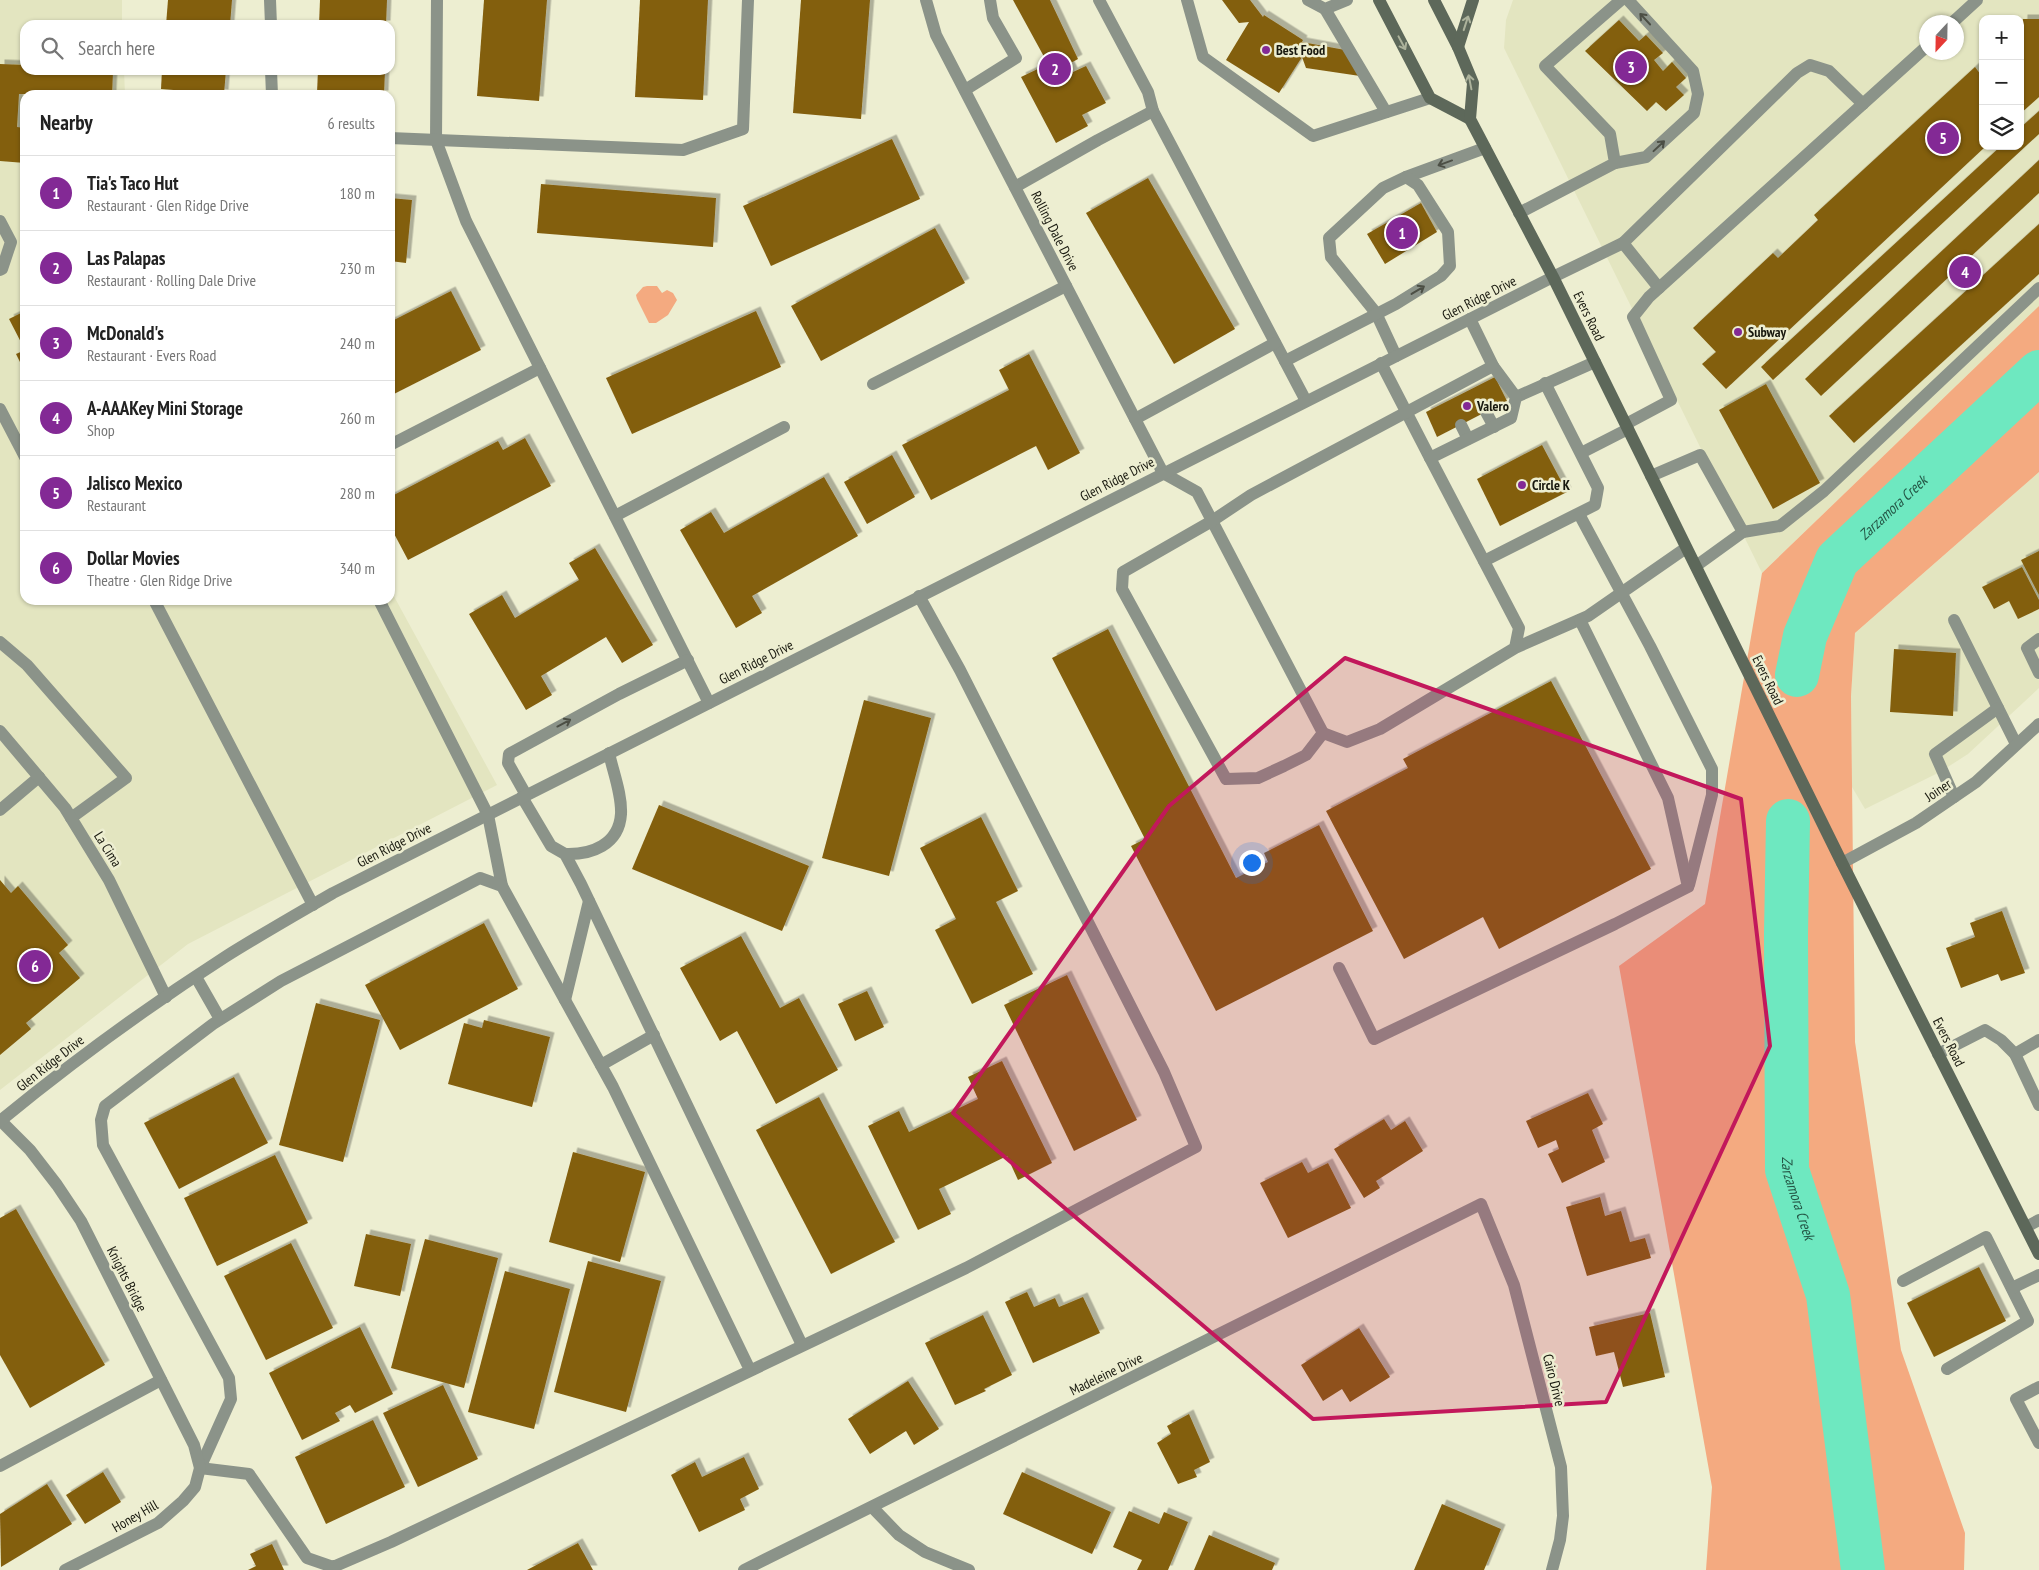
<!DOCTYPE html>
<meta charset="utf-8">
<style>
:root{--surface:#fff;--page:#f2f2f2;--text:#222;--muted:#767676;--line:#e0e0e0;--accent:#832995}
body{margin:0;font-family:"PT Sans Narrow",sans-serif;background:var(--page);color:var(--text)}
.controls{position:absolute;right:15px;top:15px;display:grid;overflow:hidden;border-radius:10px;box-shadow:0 1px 4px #0004}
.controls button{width:45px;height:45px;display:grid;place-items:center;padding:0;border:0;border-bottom:1px solid var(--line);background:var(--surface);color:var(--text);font:25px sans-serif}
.compass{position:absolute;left:1919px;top:15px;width:45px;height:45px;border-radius:50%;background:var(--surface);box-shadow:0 1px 4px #0004;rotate:202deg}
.you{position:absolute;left:1251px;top:862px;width:18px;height:18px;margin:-12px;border:4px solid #fff;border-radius:50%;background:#1a73e8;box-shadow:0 0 0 8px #1a73e833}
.badge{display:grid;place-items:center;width:32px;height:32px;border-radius:50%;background:var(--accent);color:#fff;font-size:16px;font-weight:700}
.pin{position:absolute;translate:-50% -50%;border:2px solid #fff;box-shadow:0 1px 5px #0006}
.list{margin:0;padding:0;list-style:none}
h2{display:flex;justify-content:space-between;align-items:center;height:65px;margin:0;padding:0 20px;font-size:21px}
h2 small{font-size:16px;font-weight:400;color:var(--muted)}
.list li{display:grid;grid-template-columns:32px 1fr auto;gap:15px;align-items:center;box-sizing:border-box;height:75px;padding:0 20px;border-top:1px solid var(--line)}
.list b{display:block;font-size:19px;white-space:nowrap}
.list p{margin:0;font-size:16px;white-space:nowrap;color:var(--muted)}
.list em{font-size:16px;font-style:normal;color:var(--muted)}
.icon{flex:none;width:28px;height:28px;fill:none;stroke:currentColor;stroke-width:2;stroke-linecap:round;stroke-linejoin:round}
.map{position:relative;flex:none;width:2039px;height:1570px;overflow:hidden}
.search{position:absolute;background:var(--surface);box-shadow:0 1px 4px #0004;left:20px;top:20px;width:375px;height:55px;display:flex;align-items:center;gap:12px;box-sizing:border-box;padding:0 18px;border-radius:15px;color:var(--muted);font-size:19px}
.panel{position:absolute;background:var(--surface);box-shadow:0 1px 4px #0004;left:20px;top:90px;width:375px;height:515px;border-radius:15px}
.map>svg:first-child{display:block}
.built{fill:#e3e5c0;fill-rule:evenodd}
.green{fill:#f4aa80}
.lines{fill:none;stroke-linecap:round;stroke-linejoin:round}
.river{stroke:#6ee8c0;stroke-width:44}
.building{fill:#835e0f;filter:url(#shadow)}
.lane{stroke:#8b9389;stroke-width:12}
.street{stroke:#8b9389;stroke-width:12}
.secondary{stroke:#5d685a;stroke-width:12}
.oneway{stroke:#4c4f45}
.oneway2{stroke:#acb29b}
.marked{fill:#c2185b;fill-opacity:0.2;stroke:#c2185b;stroke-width:4;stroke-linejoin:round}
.poi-dot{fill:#832995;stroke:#edeed1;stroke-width:2}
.labels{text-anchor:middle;stroke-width:5;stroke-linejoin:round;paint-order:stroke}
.poi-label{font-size:14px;font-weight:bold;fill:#18180e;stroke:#edeed1;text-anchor:start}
.street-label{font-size:14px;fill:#18180e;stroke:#edeed1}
.water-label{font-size:15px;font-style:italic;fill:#245746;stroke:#edeed1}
</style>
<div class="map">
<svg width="2039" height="1570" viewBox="0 0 2039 1570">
<defs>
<filter id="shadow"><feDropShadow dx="4.5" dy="-4.5" stdDeviation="0" flood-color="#0004"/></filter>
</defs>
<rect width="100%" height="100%" fill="#edeed1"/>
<g class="built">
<path d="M0,0H122V25H25V70H124L125,95H25V600H390V589L497,785L188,944L0,1090Z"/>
<path d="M1513,0H2039V306L1762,573L1504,48L1506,20ZM1983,19H2020V146H1983ZM1926,22H1956V52H1926Z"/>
<path d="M2039,472V688L1968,754L1940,772L1865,809L1852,787L1851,696L1855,633Z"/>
</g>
<g class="green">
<path d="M647,286H657L662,293L667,290L673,293L677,300L668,315L656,323H649L637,299L636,295L643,287Z"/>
<path d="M2039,306V472L1855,633L1851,696L1855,1042L1901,1350L1965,1533L1964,1570H1706L1712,1487L1619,966L1705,904L1762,573Z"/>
</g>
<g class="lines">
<g class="river">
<path id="s1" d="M1797,675L1805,636L1837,560L2039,372"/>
<path id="s2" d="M1788,821L1786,934L1787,1170L1828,1295L1863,1570"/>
</g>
</g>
<g class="building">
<path d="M168,0H232L230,25H166Z"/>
<path d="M320,0H387L386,25H319Z"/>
<path d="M484,0H547L539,101L477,96Z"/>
<path d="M640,0H708L703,100L635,97Z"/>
<path d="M801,0H870L861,119L793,113Z"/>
<path d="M1013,0H1050L1078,59L1069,64L1073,72L1086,66L1106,103L1082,115L1088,126L1056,143L1021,77L1048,64Z"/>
<path d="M1222,0H1250L1263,17L1264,15L1303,40L1302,42L1345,50L1360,76L1306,68L1302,57L1279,93L1226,60L1249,22L1239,23Z"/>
<path d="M2023,19H2039V97L2020,114V38L2022,36Z"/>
<path d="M1619,20L1639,41L1646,35L1663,53L1654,60L1663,71L1672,62L1686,78L1676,87L1684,95L1666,111L1656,102L1647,111L1585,51Z"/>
<path d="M0,64L25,65V70L113,72L112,95L19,94L17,127L25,128V163L0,161Z"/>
<path d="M1975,67L1981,75L1983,73V146H1986L1726,389L1702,364L1716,352L1693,328L1773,253L1778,258L1818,220L1814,215Z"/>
<path d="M162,70H226L224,94L161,89Z"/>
<path d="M318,70H385L384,95L317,93Z"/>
<path d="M2039,111V134L1773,380L1761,367L2001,146H2020V128Z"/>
<path d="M892,139L920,199L771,266L743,206Z"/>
<path d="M2039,160V193L1821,396L1805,379Z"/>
<path d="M1148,178L1235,329L1174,364L1086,213Z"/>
<path d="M541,184L716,198L713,247L537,233Z"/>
<path d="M390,198L412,200L406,263L390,261Z"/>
<path d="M1421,203L1437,232L1385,264L1367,234Z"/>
<path d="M2039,224V274L1854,443L1829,416Z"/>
<path d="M935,228L965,283L821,361L791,306Z"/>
<path d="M451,291L481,350L390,396V322Z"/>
<path d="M25,311V372L16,354L25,350L9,319Z"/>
<path d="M756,311L781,367L632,434L606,378Z"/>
<path d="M1029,354L1080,453L1048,470L1036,446L931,500L902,445L1009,390L999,370Z"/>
<path d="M1495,377L1507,401L1437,437L1426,412Z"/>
<path d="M1766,384L1820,483L1773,509L1719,410Z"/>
<path d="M525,438L551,486L408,560L390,526V497L498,441L503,450Z"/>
<path d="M1542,445L1567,492L1500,526L1477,479Z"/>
<path d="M892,455L915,497L867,524L844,482Z"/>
<path d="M824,477L858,536L752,596L762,613L736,628L680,530L711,512L724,533Z"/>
<path d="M595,548L653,645L622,663L606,637L541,676L552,695L526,710L469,614L502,595L515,618L579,580L569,563Z"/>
<path d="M2039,551V595L2021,560Z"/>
<path d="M2022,567L2039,600V609L2018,619L2009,601L1994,609L1982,587Z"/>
<path d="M1108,629L1236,878L1268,862L1264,853L1319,825L1373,931L1216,1011L1131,846L1145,839L1052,658Z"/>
<path d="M1894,649L1956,653L1953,716L1890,712Z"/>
<path d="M1551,681L1651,869L1499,949L1483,917L1404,959L1326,811L1408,768L1403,759Z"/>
<path d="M864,700L931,718L889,876L822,858Z"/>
<path d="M659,805L809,866L782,931L632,869Z"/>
<path d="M981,817L1018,891L996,902L1033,974L972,1004L935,930L956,919L920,848Z"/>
<path d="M0,880L11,893L18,886L68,945L59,953L80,978L26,1023L31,1029L0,1055Z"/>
<path d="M2002,911L2025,973L2001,981L1998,974L1961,988L1946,948L1975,937L1970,923Z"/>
<path d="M484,923L518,989L400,1050L365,985Z"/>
<path d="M741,936L780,1008L799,998L838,1070L776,1104L737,1031L720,1041L680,968Z"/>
<path d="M1067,975L1137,1120L1074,1151L1004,1005Z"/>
<path d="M867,991L884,1027L855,1041L838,1004Z"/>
<path d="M316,1003L380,1020L343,1162L279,1145Z"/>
<path d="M484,1020L550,1037L532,1107L448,1084L464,1023L482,1028Z"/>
<path d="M1002,1061L1052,1163L1018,1180L1007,1156L939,1189L951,1214L918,1230L868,1126L899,1111L909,1132L978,1099L968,1077Z"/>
<path d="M234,1077L268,1143L179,1189L144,1123Z"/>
<path d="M1588,1093L1603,1124L1592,1130L1605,1162L1562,1183L1548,1154L1559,1149L1556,1140L1538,1148L1526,1121Z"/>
<path d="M819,1097L895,1242L831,1274L756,1130Z"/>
<path d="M1384,1119L1391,1130L1405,1121L1423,1151L1376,1181L1380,1188L1364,1198L1334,1149Z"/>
<path d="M573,1152L645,1172L620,1262L549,1242Z"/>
<path d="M275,1155L308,1223L217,1266L184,1198Z"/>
<path d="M1302,1162L1308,1173L1328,1163L1351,1208L1288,1238L1260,1183Z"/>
<path d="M1600,1197L1605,1216L1621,1211L1630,1242L1645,1238L1651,1258L1587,1276L1566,1207Z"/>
<path d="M16,1209L105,1365L30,1408L0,1355V1218Z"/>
<path d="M366,1234L411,1244L400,1296L354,1286Z"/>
<path d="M425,1239L498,1258L464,1388L391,1368Z"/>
<path d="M291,1243L333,1328L266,1360L224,1276Z"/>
<path d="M588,1261L661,1281L626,1412L554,1392Z"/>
<path d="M1979,1267L2006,1321L1934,1357L1907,1303Z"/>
<path d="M505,1271L570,1289L534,1429L468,1412Z"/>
<path d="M1027,1292L1034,1307L1055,1298L1059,1307L1083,1297L1100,1333L1033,1363L1005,1302Z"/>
<path d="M1650,1313L1665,1377L1623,1387L1614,1352L1596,1356L1589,1327Z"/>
<path d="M983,1315L1012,1375L984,1389L986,1391L955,1405L925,1343Z"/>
<path d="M360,1327L393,1394L355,1413L350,1405L335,1413L340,1421L302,1440L269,1373Z"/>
<path d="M1359,1328L1390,1377L1350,1402L1342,1389L1323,1401L1301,1365Z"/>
<path d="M908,1381L939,1429L914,1445L906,1431L870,1454L848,1419Z"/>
<path d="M443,1385L478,1459L418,1487L383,1413Z"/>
<path d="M1189,1414L1210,1462L1194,1470L1197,1477L1178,1484L1157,1443L1171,1434L1167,1426Z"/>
<path d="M373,1420L405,1487L326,1524L295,1457Z"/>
<path d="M744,1457L759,1489L740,1499L745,1510L699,1532L671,1475L695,1462L702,1477Z"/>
<path d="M103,1472L121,1502L85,1524L66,1495Z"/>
<path d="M1022,1472L1111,1512L1092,1554L1003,1514Z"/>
<path d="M47,1484L72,1524L1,1567L0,1514Z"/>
<path d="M1442,1504L1501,1529L1484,1570H1414Z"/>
<path d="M1129,1511L1159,1524L1164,1512L1188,1522L1168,1570H1137L1142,1560L1113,1547Z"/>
<path d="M1209,1535L1275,1563L1272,1570H1194Z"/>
<path d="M578,1543L593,1570H527Z"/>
<path d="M272,1544L284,1570H248L256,1566L250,1554Z"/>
</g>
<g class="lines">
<g class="lane">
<path d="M270,0L271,25"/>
<path d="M437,0L436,140L466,221L709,703"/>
<path d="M1187,0L1203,57L1313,136L1430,98"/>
<path d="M1308,0L1325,9L1347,0"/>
<path d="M1325,9L1386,112"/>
<path d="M1953,22L1977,0"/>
<path d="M271,70L272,95"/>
<path d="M965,90L1016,58L993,18L990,0"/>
<path d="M1153,111L1306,401"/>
<path d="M390,138L683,150L743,129L748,0"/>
<path d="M1615,163L1646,157L1694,113L1698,94L1693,71L1628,0"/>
<path d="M1015,187L1098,140L1153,111L1148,92L1099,0"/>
<path d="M1519,213L1615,163L1610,134L1545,66L1621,0"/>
<path d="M0,221L11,242L2,269L0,270"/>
<path d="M1553,277L1623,243"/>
<path d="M1659,288L1623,243L1797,73L1810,65L1829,71L1863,104"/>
<path d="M1470,319L1493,366"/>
<path d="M1396,356L1376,313L1331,257L1329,238L1383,188L1406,177L1485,148"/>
<path d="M1285,361L1396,304L1441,276L1450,266L1448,232L1418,185L1406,177"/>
<path d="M1381,363L1430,458"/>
<path d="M873,384L1066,286"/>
<path d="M1516,397L1595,362"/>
<path d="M0,409L25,457"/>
<path d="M1486,412L1494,427"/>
<path d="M1135,419L1275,343"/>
<path d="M1626,424L1671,400L1633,317L1649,297L1926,47"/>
<path d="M1461,425L1468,439"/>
<path d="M390,445L540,368"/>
<path d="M1581,453L1628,429"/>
<path d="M1163,473L1197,492L1323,733"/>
<path d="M1651,476L1700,455L1743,532"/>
<path d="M1579,514L1650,646L1712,769V795L1689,885"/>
<path d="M615,516L784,427"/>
<path d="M1484,561L1595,505L1598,488L1545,383"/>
<path d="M1696,566L1743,532L1780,526L1824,491L2039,288"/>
<path d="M154,600L313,905"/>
<path d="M379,600L488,815L502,886"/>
<path d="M1954,620L2016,744"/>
<path d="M2039,639L2027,648L2039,673"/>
<path d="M0,642L27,665L126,778L71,818"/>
<path d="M1515,648L1519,628L1430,458L1511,418L1516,397L1493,366L1251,495L1212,521L1123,572L1122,589L1226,779L1258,778L1284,766L1306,755L1323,733L1347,742L1380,729L1515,648L1588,616L1686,548"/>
<path d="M526,795L508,763L509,754L619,694L688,660"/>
<path d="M522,797L551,846L565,854L581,884L802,1345"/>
<path d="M1954,797L1935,754L1998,708"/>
<path d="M0,810L39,777"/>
<path d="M565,854C591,855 619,845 621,814C622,794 613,772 609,753"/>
<path d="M1339,968L1374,1039L1615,924L1688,887L1668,798L1580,620"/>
<path d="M196,977L220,1019"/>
<path d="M565,1000L589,901"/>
<path d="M1938,1054L1985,1030L2001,1040L2015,1054L2039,1040"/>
<path d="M2015,1054L2039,1105"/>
<path d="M601,1065L654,1035"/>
<path d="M2026,1227L2039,1220"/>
<path d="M1903,1281L1986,1237L2028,1321L1947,1369"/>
<path d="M2012,1288L2039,1275"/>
<path d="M750,1370L613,1087L502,886L480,878L281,981L213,1024L105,1106L101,1120L103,1145L229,1378L231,1399L200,1468L249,1474L307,1558L333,1567L391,1542L966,1268L1196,1147L1164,1072L960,670L919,596"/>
<path d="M2039,1387L2016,1399L2039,1443"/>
<path d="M0,1466L161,1380"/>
</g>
<g class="street">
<path d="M926,0L936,35L1163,473"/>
<path d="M0,731L65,808L109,880L166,997"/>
<path d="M1842,863L1916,823L1976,782L2039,724"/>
<path d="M0,1120L30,1150L57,1185L81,1221L194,1445L200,1468L195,1487L183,1501L158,1523L65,1570"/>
<path d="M0,1121C72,1062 147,1007 225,957C260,935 297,914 333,893L1553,277"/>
<path d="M872,1507L899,1535L925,1552L969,1570"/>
<path d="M744,1570L1481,1204L1514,1285L1561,1467L1563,1516L1560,1540L1552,1570"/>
</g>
<g class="secondary">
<path d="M1379,0L1430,98L1470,119"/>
<path d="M1434,0L1458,47L1473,83L1470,119L1553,277L1842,863L2039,1254"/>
<path d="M1458,47L1473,0"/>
</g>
</g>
<defs><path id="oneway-shaft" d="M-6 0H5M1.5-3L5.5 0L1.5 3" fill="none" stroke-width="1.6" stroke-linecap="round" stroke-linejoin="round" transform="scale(1.25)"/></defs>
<g class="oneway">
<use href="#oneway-shaft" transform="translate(1645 19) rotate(-133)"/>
<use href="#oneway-shaft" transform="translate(1659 146) rotate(-43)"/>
<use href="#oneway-shaft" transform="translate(1445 163) rotate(160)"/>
<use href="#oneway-shaft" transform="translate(1418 290) rotate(-31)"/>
<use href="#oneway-shaft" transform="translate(564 723) rotate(-28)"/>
</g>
<g class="oneway2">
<use href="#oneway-shaft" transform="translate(1466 23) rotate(-72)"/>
<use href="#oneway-shaft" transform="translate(1402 43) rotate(62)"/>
<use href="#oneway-shaft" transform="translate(1470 82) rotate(-101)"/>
</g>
<path class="marked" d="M1345,658L1741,799L1770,1046L1606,1402L1313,1419L953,1113L1169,806Z"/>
<g class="poi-dot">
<circle cx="1266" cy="50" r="5"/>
<circle cx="1738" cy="332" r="5"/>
<circle cx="1467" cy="406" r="5"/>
<circle cx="1522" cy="485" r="5"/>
</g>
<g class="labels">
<g class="poi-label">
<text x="1276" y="55">Best Food</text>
<text x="1748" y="337">Subway</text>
<text x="1477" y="411">Valero</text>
<text x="1532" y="490">Circle K</text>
</g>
<g class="street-label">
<text transform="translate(1055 231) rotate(63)" y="5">Rolling Dale Drive</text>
<text transform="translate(1479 298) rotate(-27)" y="5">Glen Ridge Drive</text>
<text transform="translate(1589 316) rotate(64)" y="5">Evers Road</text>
<text transform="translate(1117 479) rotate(-27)" y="5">Glen Ridge Drive</text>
<text transform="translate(756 662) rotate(-27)" y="5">Glen Ridge Drive</text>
<text transform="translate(1768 680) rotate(64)" y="5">Evers Road</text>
<text transform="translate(1938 790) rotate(-34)" y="5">Joiner</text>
<text transform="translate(394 845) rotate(-27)" y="5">Glen Ridge Drive</text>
<text transform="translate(108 849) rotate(58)" y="5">La Cima</text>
<text transform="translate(1949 1042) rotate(63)" y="5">Evers Road</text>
<text transform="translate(50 1063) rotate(-38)" y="5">Glen Ridge Drive</text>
<text transform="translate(127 1279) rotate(63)" y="5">Knights Bridge</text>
<text transform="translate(1106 1374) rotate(-26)" y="5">Madeleine Drive</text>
<text transform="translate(1554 1380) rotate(76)" y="5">Cairo Drive</text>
<text transform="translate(135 1516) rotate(-30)" y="5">Honey Hill</text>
</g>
<g class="water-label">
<text dy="5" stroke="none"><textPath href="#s1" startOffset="199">Zarzamora Creek</textPath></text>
<text dy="5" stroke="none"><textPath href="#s2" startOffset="379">Zarzamora Creek</textPath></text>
</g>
</g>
</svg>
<div class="controls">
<button>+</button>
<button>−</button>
<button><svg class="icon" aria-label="layers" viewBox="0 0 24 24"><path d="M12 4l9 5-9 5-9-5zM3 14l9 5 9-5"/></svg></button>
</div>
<svg class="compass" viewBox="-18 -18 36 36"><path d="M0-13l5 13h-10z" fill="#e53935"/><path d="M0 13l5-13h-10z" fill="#767676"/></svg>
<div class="you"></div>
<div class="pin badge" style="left:1402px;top:233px">1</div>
<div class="pin badge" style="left:1055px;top:69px">2</div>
<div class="pin badge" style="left:1631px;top:67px">3</div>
<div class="pin badge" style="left:1965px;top:272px">4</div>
<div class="pin badge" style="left:1943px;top:138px">5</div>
<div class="pin badge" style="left:35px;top:966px">6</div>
<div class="search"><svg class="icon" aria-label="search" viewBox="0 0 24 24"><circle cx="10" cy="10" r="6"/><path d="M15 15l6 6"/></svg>Search here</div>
<section class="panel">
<h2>Nearby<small>6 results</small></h2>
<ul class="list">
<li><span class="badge">1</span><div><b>Tia's Taco Hut</b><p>Restaurant · Glen Ridge Drive</p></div><em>180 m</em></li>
<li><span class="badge">2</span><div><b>Las Palapas</b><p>Restaurant · Rolling Dale Drive</p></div><em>230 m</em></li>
<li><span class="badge">3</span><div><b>McDonald's</b><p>Restaurant · Evers Road</p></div><em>240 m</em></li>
<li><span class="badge">4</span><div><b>A-AAAKey Mini Storage</b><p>Shop</p></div><em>260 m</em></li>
<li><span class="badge">5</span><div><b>Jalisco Mexico</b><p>Restaurant</p></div><em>280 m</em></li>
<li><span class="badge">6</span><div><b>Dollar Movies</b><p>Theatre · Glen Ridge Drive</p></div><em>340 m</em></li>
</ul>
</section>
</div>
